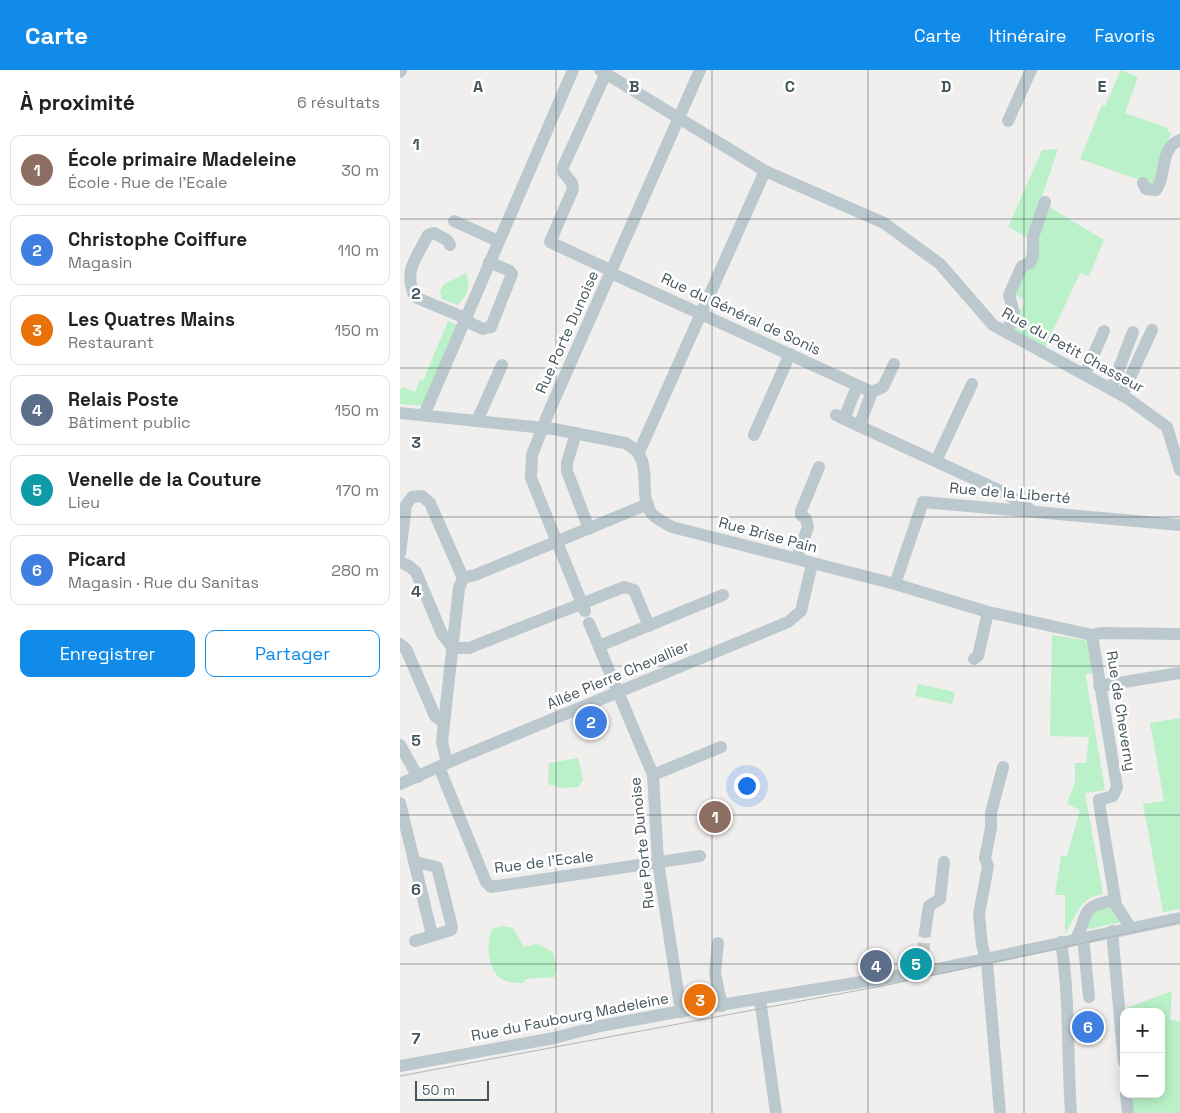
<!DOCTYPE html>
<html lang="fr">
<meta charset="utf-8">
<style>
:root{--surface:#fff;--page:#f2f2f2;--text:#222;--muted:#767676;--line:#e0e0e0;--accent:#108be9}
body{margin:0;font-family:"Space Grotesk",sans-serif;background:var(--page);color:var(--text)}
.controls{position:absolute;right:15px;bottom:15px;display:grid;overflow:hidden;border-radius:10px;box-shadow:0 2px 12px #0003}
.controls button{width:45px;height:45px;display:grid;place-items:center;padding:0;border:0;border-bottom:1px solid var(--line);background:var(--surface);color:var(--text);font:25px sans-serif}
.scale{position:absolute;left:15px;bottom:12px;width:74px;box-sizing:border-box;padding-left:5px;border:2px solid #45555d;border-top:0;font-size:14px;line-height:18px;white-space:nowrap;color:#45555d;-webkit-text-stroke:4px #fff;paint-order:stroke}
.you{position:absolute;left:346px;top:715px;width:18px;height:18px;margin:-12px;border:4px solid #fff;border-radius:50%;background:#1a73e8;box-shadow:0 0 0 8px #1a73e833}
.badge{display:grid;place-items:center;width:32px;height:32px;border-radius:50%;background:var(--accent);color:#fff;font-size:16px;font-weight:700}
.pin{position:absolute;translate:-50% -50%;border:2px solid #fff;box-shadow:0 1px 5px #0006}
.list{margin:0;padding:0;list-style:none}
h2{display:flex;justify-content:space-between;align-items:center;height:65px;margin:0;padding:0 20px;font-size:21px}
h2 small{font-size:16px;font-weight:400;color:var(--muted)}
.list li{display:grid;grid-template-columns:32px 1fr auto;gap:15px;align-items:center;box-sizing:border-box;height:70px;margin:0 10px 10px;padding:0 10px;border:1px solid var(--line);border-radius:10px}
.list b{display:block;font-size:19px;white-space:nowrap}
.list p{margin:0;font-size:16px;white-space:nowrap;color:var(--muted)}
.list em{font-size:16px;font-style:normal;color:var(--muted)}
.actions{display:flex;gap:10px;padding:15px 20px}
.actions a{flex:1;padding:11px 0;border:1px solid var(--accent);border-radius:10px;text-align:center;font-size:18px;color:var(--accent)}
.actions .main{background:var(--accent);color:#fff}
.map{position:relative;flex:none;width:780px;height:1043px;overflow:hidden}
header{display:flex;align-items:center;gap:30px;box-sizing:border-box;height:70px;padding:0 25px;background:var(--accent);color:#fff}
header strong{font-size:24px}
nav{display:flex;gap:28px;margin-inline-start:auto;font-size:18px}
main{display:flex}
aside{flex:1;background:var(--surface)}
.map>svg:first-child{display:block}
.green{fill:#baf1c8}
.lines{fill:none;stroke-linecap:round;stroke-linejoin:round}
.minor-tunnel{stroke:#c6c8ca;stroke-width:12;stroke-dasharray:12 6;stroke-linecap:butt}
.minor{stroke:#bbc8ce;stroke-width:12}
.tram{stroke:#b0b5b9;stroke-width:1}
.grid{fill:none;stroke:#45555d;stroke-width:1;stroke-opacity:0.55}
.labels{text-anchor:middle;stroke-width:5;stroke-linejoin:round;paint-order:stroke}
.street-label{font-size:15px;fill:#45555d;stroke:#fff}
.grid-label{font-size:16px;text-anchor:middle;font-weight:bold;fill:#45555d;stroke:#fff;stroke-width:5;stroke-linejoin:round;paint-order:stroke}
</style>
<header>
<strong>Carte</strong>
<nav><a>Carte</a><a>Itinéraire</a><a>Favoris</a></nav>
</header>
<main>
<aside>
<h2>À proximité<small>6 résultats</small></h2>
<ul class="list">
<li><span class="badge" style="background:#8d6e63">1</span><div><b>École primaire Madeleine</b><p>École · Rue de l'Ecale</p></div><em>30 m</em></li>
<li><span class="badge" style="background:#3f7fe0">2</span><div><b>Christophe Coiffure</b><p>Magasin</p></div><em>110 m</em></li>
<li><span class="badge" style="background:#e8710a">3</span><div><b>Les Quatres Mains</b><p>Restaurant</p></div><em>150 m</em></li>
<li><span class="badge" style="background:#5c6f8a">4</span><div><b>Relais Poste</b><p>Bâtiment public</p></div><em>150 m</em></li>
<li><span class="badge" style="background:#0f9aa8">5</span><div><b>Venelle de la Couture</b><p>Lieu</p></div><em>170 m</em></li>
<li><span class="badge" style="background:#3f7fe0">6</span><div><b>Picard</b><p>Magasin · Rue du Sanitas</p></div><em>280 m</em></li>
</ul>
<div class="actions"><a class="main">Enregistrer</a><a>Partager</a></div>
</aside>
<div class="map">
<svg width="780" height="1043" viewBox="0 0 780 1043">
<rect width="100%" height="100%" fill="#f1eeee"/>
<g class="green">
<path d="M721,0L738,7L725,43L768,58V62L771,63L754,115L680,89L702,35L705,36Z"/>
<path d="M658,79L628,168L608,157L642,80Z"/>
<path d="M646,135L704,170L689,206L680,203L645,278L612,261L625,230L611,223Z"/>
<path d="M66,203C71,215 68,227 57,235L42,229L40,222L43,215Z"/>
<path d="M48,251L57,255L22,336L0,334V320L4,317L15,322L20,310L23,311Z"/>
<path d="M652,565L684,570L689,573L692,603L686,604V607L705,720L685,723L703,824C678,828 676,847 665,864V825H655L661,786H667L680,740L667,734L675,712V693H686L689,667L650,666Z"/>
<path d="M518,614L555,622L552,634L515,626Z"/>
<path d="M780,648V839L763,842L743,734L764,731L750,653Z"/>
<path d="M178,688L183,710L178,717L162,718L148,714L149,693Z"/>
<path d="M712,836L722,852L683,860L691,841Z"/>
<path d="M102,856L113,858L124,877L137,874L153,882L157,899L154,907L126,909L123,913C116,913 106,913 100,908C87,898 86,872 92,859Z"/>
<path d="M772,921L770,950L780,951V1043H733L732,1024H761V942H726V938Z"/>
</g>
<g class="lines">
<path class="minor-tunnel" d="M523,885L525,862"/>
<g class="minor">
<path d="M200,0L365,101L484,153L540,194L593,255L727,328L767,357L780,400"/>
<path d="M0,2L1,0"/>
<path d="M206,3L163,97V102L172,113L173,119L150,172L212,201"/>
<path d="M608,51L631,0"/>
<path d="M743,113L746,119L756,120C767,106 759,78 780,70"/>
<path d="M54,151L98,171"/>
<path d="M50,175L47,170L34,163L28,165C16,189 3,201 15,227L65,248"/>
<path d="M211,203L472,322L459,356L436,345"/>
<path d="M64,250L83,259L91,257L112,204L110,201L89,192"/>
<path d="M607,263L614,242L609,225L622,196L630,193L633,186V167L645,132"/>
<path d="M685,304L704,261"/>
<path d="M711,319L733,262"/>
<path d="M472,322L483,317L494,294"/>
<path d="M722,325L752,260"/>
<path d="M0,343L154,359L225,373C258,389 235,422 252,444C256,449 266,453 272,457L495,514L588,542L692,565L700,563L780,564"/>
<path d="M24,345L173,0"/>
<path d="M444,349L457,316"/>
<path d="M77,351L102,295"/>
<path d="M459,356L607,424L632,441"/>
<path d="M176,363L167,393V401L189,459"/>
<path d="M354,365L390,284"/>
<path d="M239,382L365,101"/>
<path d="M536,391L572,314"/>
<path d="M0,483L6,435L12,427L22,426L30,433L63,508"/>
<path d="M398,485L408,457L406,449L401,445V441L419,397"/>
<path d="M0,492L9,496L16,502L42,564L53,578H69L224,517L234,520L249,556"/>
<path d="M63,508L75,505L248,434"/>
<path d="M495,514L523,432L780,455"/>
<path d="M185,541L131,408L132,385L148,344L300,0"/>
<path d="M189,553L253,705L258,792L281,942"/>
<path d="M692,565L717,717L713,726L699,730L700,739L716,835L730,857"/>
<path d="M0,574L6,579L35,646L44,653"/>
<path d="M199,576L323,525"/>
<path d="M574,589L578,586L588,542"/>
<path d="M699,616L780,603"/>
<path d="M0,675L18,707"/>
<path d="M47,693L42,672L59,518L63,508"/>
<path d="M39,697L86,812L91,817L300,786"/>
<path d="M253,705L321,677"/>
<path d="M0,714L56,689L388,552L401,541L412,494"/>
<path d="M0,733L32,865"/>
<path d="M712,861L724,992"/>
<path d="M525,862L529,836L540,829L544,792"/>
<path d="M683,867L689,927"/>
<path d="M676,869C690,842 679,837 715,830"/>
<path d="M15,871L51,860L52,857L37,797L15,792"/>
<path d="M661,872C670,929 667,986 671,1043"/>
<path d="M318,873L315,904L322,936"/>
<path d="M523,885V902"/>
<path d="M360,929L376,1043"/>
<path d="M0,996L154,968L200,956L271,943L523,902L780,848"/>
<path d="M726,1024L728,1043"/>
<path d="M600,1043L587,893L582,875L579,844L588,796L585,788L591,758V743L603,697"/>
</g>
<path class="tram" d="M0,1006L492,914L780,852"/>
</g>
<path class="grid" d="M156,0V1043M312,0V1043M468,0V1043M624,0V1043M0,149H780M0,298H780M0,447H780M0,596H780M0,745H780M0,894H780"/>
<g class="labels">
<g class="street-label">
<text transform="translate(341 244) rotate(25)" y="5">Rue du Général de Sonis</text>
<text transform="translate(167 262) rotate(-66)" y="5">Rue Porte Dunoise</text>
<text transform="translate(673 280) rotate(29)" y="5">Rue du Petit Chasseur</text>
<text transform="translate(610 423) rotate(5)" y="5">Rue de la Liberté</text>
<text transform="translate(368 465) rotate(15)" y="5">Rue Brise Pain</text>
<text transform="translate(218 605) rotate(-23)" y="5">Allée Pierre Chevallier</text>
<text transform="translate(721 641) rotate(81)" y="5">Rue de Cheverny</text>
<text transform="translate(242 773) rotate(-96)" y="5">Rue Porte Dunoise</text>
<text transform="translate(144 792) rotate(-7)" y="5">Rue de l'Ecale</text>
<text transform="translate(170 947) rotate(-11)" y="5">Rue du Faubourg Madeleine</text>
</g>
</g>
<g class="grid-label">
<text x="78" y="22">A</text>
<text x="234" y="22">B</text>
<text x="390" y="22">C</text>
<text x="546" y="22">D</text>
<text x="702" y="22">E</text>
<text x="16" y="80">1</text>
<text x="16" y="229">2</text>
<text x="16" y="378">3</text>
<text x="16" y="527">4</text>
<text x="16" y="676">5</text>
<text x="16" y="825">6</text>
<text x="16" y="974">7</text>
</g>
</svg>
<div class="controls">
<button>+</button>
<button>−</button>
</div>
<div class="scale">50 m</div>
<div class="you"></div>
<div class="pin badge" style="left:315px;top:747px;background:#8d6e63">1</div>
<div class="pin badge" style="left:191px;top:652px;background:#3f7fe0">2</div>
<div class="pin badge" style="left:300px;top:930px;background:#e8710a">3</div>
<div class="pin badge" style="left:476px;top:896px;background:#5c6f8a">4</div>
<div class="pin badge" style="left:516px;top:894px;background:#0f9aa8">5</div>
<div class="pin badge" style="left:688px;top:957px;background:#3f7fe0">6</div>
</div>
</main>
